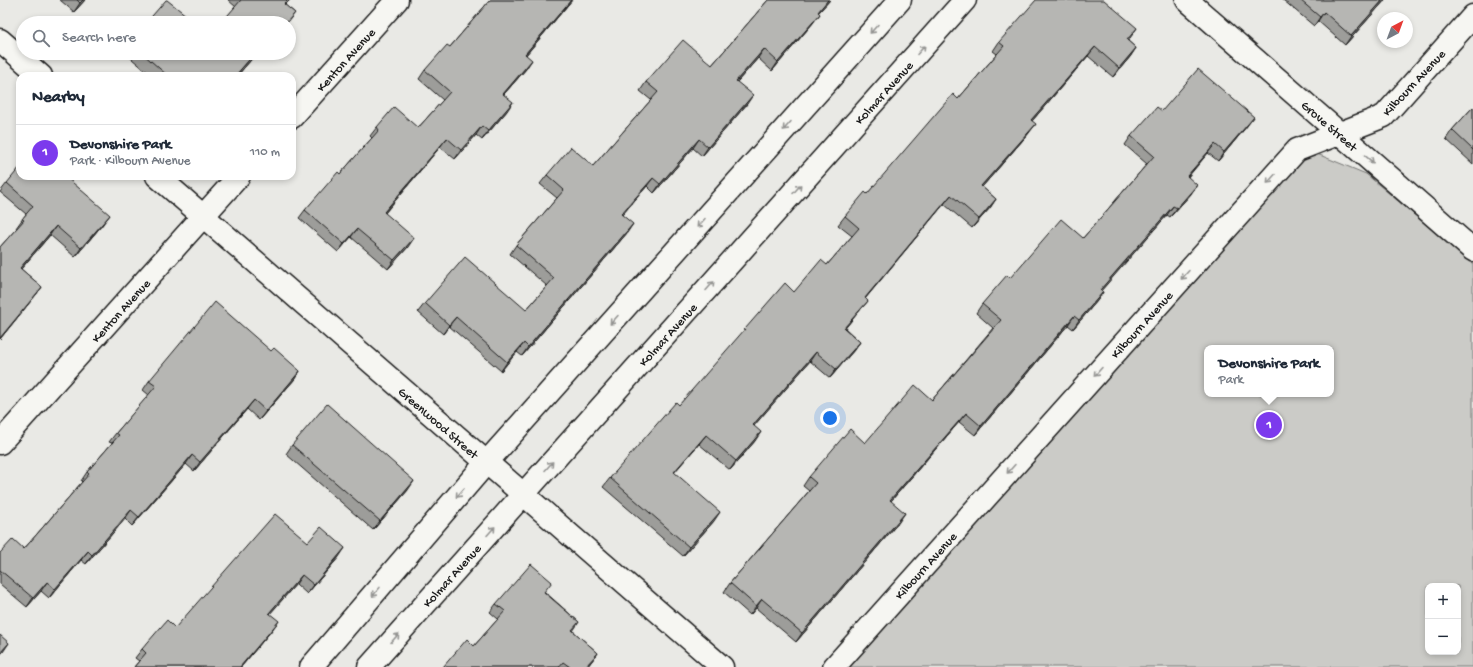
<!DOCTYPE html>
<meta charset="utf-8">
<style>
:root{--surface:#fff;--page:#f6f6f7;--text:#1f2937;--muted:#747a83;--line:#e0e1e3;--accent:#7c3aed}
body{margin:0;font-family:"Gochi Hand",sans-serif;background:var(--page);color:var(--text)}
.controls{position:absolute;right:12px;bottom:12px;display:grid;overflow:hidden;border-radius:8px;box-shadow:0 2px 6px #0003}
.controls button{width:36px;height:36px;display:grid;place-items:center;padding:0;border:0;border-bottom:1px solid var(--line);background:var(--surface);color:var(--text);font:20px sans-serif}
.compass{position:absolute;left:1377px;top:12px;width:36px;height:36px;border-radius:50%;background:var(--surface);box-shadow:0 2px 6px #0003;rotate:41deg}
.you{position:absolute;left:830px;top:418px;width:14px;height:14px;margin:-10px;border:3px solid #fff;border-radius:50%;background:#1a73e8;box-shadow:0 0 0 6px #1a73e833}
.badge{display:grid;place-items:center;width:26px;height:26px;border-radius:50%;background:var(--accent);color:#fff;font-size:13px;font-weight:700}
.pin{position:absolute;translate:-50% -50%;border:2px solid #fff;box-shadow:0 1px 4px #0006}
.popup{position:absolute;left:1204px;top:345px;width:130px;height:52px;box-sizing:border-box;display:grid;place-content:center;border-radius:8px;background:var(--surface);filter:drop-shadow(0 1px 3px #0005);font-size:13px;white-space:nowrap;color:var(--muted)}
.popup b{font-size:15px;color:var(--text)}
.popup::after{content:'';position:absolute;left:50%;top:100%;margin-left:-8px;border:8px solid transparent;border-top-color:var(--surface)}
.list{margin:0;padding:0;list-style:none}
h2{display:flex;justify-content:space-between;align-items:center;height:52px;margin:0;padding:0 16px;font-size:17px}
h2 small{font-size:13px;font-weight:400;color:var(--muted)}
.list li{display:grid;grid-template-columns:26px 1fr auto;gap:12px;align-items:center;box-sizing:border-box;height:56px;padding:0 16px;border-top:1px solid var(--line)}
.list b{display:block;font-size:15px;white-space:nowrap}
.list p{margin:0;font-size:13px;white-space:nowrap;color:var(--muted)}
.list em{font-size:13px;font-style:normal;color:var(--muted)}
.icon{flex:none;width:22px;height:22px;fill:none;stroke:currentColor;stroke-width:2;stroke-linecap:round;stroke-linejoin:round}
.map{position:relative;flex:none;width:1473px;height:667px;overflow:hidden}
.search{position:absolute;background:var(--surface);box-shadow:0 2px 6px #0003;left:16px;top:16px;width:280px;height:44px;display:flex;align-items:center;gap:10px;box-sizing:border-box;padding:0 14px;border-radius:22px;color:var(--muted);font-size:15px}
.panel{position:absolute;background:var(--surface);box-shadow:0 2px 6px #0003;left:16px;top:72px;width:280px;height:108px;border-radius:12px}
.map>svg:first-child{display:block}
.green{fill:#cbcbc7;stroke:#747472;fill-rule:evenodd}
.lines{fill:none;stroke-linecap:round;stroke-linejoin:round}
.minor-casing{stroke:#1c1c1c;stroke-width:25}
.minor{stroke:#f6f6f2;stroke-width:22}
.wall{fill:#9d9d9a;stroke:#1c1c1c}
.shaded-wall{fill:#7f7f7d;stroke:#1c1c1c}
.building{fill:#b6b6b3;stroke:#1c1c1c}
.oneway{stroke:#949492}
.labels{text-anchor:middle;stroke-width:3;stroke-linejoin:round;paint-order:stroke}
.street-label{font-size:13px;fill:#1c1c1c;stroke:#f6f6f2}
</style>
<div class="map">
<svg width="1473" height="667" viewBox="0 0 1473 667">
<rect width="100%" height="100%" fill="#e9e9e5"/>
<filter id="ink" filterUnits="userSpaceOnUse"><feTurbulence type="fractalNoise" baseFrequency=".025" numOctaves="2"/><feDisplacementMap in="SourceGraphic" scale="8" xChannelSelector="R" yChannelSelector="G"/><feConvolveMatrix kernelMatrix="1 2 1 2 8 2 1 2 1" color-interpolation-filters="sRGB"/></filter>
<g filter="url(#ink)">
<path class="green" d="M1310,151L1366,174L1473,264V667H848ZM1207,348H1331V394H1207ZM1428,586H1458V652H1428Z"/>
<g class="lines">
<defs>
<g id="minor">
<path d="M1187,0L1473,250"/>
<path d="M0,40L41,76"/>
<path d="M292,117L397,0"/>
<path d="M157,176L722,667"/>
<path d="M0,443L239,176"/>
<path d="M311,667L486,463L900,0"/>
<path d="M369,667L965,0"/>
<path d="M834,667L1297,150L1384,116L1473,16"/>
</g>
</defs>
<use href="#minor" class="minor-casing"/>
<use href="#minor" class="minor"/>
</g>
<g class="wall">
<path d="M60,0H85L74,12Z"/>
<path d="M228,0H290L285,5L295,13L287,23H221L236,7Z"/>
<path d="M490,0H572L526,55V69L504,94L507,111L482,140L476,135L455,159L440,147L385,213L408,247L388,269L351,237L338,252L299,218L305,210L340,174L372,138L370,136L377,127L418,128L443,100L419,79L425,70L450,47Z"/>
<path d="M768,0H830L818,13L813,23L772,71L758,58L737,82L747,104L702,156L693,148L654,193L647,186L622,215L627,233L522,356L517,352L501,371L449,326L443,334L418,312L425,303L526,310L547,286L510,254L516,245L557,198L540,184L547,175L593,166L651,100L640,91L646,82L712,65Z"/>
<path d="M1283,0H1385L1345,45L1318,21L1314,26Z"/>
<path d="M1137,28L1128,41L1136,48L1130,57L1113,77L1088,56L1032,121L1029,133L982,187L996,199L990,208L972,228L944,204L865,299L861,309L845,328L860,342L854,350L830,378L810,361L754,425L755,441L730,470L699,444L674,472L714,521L683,556L603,487L610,478L679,405L794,292L827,265L852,236L838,225L845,216L867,194L958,99L997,54L993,51L999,42Z"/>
<path d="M125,53H257L237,76H152Z"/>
<path d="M1473,107V164L1446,139L1452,130Z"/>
<path d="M1162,111L1247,126L1218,161L1208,153L1188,177L1191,194L1170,217L1167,215L1101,290L1103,292L1097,301L1073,329L1068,325L975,435L959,422L891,501L899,522L796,642L756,608L750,615L724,592L730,583L809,491L803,486L809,477L865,443L932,400L993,328L976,313L982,304L1010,278L1083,238L1147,164L1125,145L1131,136Z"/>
<path d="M7,183L103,224L75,257L50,235L21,269L42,287L35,296L0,339V247L17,228H16L26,214L0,192Z"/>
<path d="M271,351L300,371L294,380L259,420L247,409L194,471L186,464L132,526L125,519L86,564L81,560L49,598L41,591L27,607L0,584V553L24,549L82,482L81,481L87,472L112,443L109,442L116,433L149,395L143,390L149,381Z"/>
<path d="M292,445L408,490L373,530L286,454Z"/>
<path d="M308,542L339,557L307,594L296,584L270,613L272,630L241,667H134L139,661L135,658L142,649Z"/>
<path d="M545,592L579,622L573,631L598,653L587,667H443L474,646L498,619L490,612L496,604Z"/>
</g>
<g class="shaded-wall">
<path d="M83,0H85L74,12L80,3Z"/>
<path d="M571,0H572L519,63L525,54Z"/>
<path d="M828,0H830L811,21L818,12Z"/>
<path d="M1383,0H1385L1345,45L1351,36Z"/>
<path d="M1324,12L1318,21L1314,26L1320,17Z"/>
<path d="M820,14L813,23L772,71L778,62Z"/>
<path d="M1095,47L1088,56L1025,129L1031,120Z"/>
<path d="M1136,48L1130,57L1113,77L1119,68Z"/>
<path d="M764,49L758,58L730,90L736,81Z"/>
<path d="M255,53H257L237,76H235Z"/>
<path d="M532,60L526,69L497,102L503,94Z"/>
<path d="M753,95L747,104L702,156L708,147Z"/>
<path d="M513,102L507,111L482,140L488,131Z"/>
<path d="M1254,117L1247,126L1218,161L1224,152Z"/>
<path d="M1036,124L1029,133L975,195L981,186Z"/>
<path d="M482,126L476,135L455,159L461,150Z"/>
<path d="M447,138L440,147L378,221L384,212Z"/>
<path d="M699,139L693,148L654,193L660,184Z"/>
<path d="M1215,144L1208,153L1180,185L1187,176Z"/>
<path d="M653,178L647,186L615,223L621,214Z"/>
<path d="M1197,185L1191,194L1170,217L1177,208Z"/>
<path d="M951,195L944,204L858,307L865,298Z"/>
<path d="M996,199L990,208L972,228L979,219Z"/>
<path d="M1173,206L1167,215L1094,299L1100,290Z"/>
<path d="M110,215L103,224L75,257L81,248Z"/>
<path d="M633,224L627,233L522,356L528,347Z"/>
<path d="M56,226L50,235L14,277L20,268Z"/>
<path d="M357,229L351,237L338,252L344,244Z"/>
<path d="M414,238L408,247L388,269L394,260Z"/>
<path d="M42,287L35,296L0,339V338Z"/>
<path d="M1103,292L1097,301L1073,329L1079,320Z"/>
<path d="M868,301L861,309L838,337L844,328Z"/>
<path d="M1074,316L1068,325L975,435L981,426Z"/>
<path d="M456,317L449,326L443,334L449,325Z"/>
<path d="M860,342L854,350L830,378L836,369Z"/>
<path d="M524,343L517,352L501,371L507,362Z"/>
<path d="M816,352L810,361L747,434L753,425Z"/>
<path d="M300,371L294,380L259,420L266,411Z"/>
<path d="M254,400L247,409L194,471L200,462Z"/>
<path d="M966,413L959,422L884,509L890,500Z"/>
<path d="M761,432L755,441L730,470L736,461Z"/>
<path d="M706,435L699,444L667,481L674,472Z"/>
<path d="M192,455L186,464L132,526L139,517Z"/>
<path d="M414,481L408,490L373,530L380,521Z"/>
<path d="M131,510L125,519L86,564L92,555Z"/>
<path d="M720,512L714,521L683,556L689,547Z"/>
<path d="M905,513L899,522L796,642L802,633Z"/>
<path d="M345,548L339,557L307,594L314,585Z"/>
<path d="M88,551L81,560L49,598L55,589Z"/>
<path d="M302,575L296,584L263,622L269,613Z"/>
<path d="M47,582L41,591L27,607L33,598Z"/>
<path d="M762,599L756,608L750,615L756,606Z"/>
<path d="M279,621L272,630L241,667H240Z"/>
<path d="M9,643L3,652L0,655V653Z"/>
<path d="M598,653L591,662L587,667H585Z"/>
</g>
<g class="building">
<path d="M77,0H83L80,3Z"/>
<path d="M166,0H167L196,23H146Z"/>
<path d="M241,0H288L284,4L295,13L286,23H221Z"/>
<path d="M490,0H571L525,54L532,60L503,94L513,102L488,131L482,126L461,150L447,138L384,212L414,238L394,260L357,229L344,244L305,210L338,172L340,174L379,130L377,127L394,107L418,128L450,92L425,70L447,45L450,47Z"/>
<path d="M768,0H828L818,12L820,14L778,62L764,49L736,81L753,95L708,147L699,139L660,184L653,178L621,214L633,224L528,347L524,343L507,362L456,317L449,325L425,303L465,257L526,310L554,278L516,245L564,190L547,175L571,147L593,166L658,92L646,82L683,40L712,65Z"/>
<path d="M1036,0H1104L1137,28L1127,40L1136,48L1119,68L1095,47L1031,120L1036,124L981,186L996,199L979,219L951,195L865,298L868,301L844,328L860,342L836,369L816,352L753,425L761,432L736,461L706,435L674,472L720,512L689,547L610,478L676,402L679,405L785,283L794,292L821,260L827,265L859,228L845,216L865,192L867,194L953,94L958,99L1004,46L999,42Z"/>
<path d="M1300,0H1383L1351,36L1324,12L1320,17Z"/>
<path d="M142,53H255L235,76H168Z"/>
<path d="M1198,69L1254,117L1224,152L1215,144L1187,176L1197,185L1177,208L1173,206L1100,290L1103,292L1079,320L1074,316L981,426L966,413L890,500L905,513L802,633L762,599L756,606L730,583L816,483L809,477L850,429L865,443L915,385L932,400L1001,320L982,304L1007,275L1010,278L1061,219L1083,238L1154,156L1131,136L1157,107L1162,111Z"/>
<path d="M1473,107V150L1452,130Z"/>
<path d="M20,167V176H65L110,215L81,248L56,226L20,268L42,287L0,338V247L24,220L22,219L33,206L7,183Z"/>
<path d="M215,302L271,351L274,348L300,371L266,411L254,400L200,462L192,455L139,517L131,510L92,555L88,551L55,589L47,582L33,598L0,570V553L13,539L24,549L89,474L87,472L119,435L116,433L156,386L149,381Z"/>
<path d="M327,404L414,481L380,521L292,445Z"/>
<path d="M275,514L308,542L321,527L345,548L314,585L302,575L269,613L279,621L240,667H134L146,653L142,649L167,620L175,628Z"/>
<path d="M531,564L552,582L544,592L579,622L572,630L598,653L585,667H570L563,662L559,667H443L467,639L474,646L505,611L496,604Z"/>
<path d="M0,635L9,643L0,653Z"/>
</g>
<defs><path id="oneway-shaft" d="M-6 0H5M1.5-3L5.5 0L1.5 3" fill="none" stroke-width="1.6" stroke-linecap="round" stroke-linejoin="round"/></defs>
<g class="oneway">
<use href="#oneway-shaft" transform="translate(874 29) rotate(132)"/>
<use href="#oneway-shaft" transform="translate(921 50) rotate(-48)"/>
<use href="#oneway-shaft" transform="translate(787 126) rotate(132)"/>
<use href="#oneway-shaft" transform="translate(1369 159) rotate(41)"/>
<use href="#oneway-shaft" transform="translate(1271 179) rotate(132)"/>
<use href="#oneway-shaft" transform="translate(797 189) rotate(-48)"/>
<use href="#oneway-shaft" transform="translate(701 223) rotate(132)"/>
<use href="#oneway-shaft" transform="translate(1185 275) rotate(132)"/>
<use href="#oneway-shaft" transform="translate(710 286) rotate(-48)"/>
<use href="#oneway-shaft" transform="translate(614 320) rotate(132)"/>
<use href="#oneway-shaft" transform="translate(1098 372) rotate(132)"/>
<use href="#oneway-shaft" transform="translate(549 466) rotate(-48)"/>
<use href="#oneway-shaft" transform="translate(1011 469) rotate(132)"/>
<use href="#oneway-shaft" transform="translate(460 493) rotate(131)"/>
<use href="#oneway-shaft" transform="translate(491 531) rotate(-48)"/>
<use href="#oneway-shaft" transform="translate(376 592) rotate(131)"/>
<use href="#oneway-shaft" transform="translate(395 638) rotate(-48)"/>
</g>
</g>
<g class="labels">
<g class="street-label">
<text transform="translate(345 59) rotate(-48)" y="5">Kenton Avenue</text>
<text transform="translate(1413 82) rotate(-47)" y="5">Kilbourn Avenue</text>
<text transform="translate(883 92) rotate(-48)" y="5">Kolmar Avenue</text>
<text transform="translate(1330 125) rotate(41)" y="5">Grove Street</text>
<text transform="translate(120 310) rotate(-48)" y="5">Kenton Avenue</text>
<text transform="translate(1141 324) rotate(-48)" y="5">Kilbourn Avenue</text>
<text transform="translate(667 334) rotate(-48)" y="5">Kolmar Avenue</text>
<text transform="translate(439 422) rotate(41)" y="5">Greenwood Street</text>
<text transform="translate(925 565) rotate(-48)" y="5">Kilbourn Avenue</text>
<text transform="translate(451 575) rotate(-48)" y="5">Kolmar Avenue</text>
</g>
</g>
</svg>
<div class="controls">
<button>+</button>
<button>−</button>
</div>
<svg class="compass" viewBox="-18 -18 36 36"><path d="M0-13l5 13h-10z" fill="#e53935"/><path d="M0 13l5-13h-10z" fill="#747a83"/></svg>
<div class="you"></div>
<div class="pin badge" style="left:1269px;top:425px">1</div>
<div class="popup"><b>Devonshire Park</b>Park</div>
<div class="search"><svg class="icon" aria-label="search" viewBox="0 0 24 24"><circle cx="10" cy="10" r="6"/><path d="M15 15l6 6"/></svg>Search here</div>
<section class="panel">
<h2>Nearby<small></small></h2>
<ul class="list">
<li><span class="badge">1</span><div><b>Devonshire Park</b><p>Park · Kilbourn Avenue</p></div><em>110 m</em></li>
</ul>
</section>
</div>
